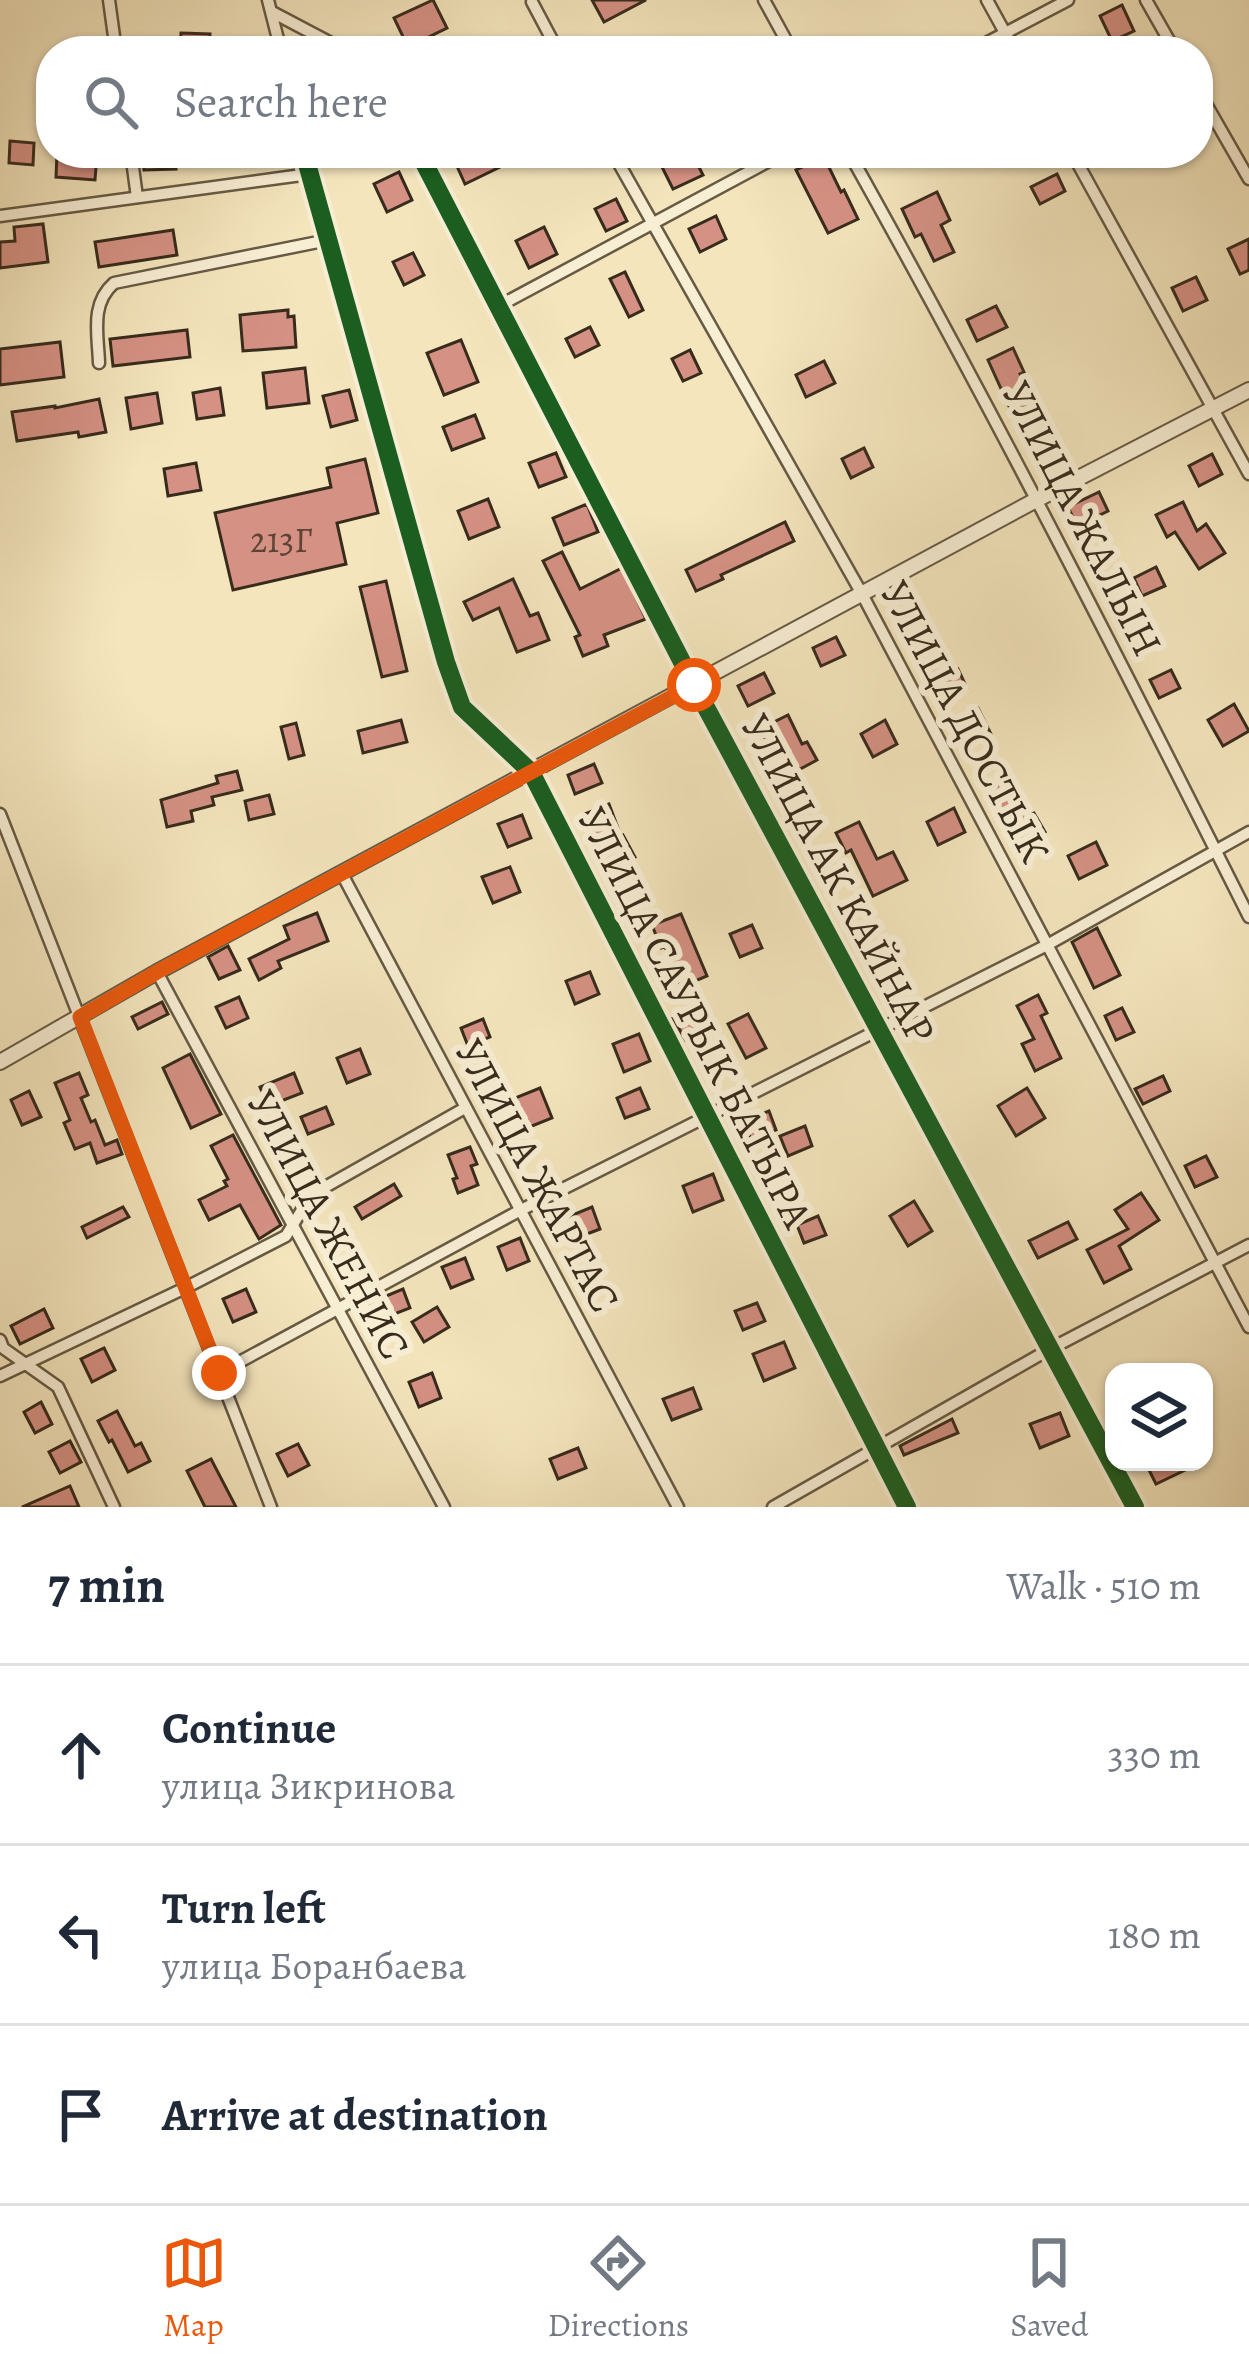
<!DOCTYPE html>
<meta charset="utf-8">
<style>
:root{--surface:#fff;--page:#f2f2f3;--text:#1f2937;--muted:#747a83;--line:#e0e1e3;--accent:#ea580c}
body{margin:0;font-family:Alegreya,serif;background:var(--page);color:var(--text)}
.controls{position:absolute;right:36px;bottom:36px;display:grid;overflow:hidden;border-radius:24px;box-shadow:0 3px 9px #0004}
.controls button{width:108px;height:108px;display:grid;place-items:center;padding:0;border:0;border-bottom:3px solid var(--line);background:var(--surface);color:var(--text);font:60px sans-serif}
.stop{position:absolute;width:36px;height:36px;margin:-27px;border:9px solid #ea580c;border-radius:50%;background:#fff}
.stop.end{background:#ea580c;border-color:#fff;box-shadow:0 3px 12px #0008}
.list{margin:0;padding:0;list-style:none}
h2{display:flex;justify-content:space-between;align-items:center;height:156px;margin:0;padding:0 48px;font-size:51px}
h2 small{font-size:39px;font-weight:400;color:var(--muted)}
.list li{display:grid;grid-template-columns:78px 1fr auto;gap:36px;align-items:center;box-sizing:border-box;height:180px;padding:0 48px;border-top:3px solid var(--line)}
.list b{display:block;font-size:45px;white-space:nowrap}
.list p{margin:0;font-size:39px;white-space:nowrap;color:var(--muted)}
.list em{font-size:39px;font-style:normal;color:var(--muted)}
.icon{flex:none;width:66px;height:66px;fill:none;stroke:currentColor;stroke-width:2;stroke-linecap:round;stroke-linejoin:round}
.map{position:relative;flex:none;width:1249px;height:1507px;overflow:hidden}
.search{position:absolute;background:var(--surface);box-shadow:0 3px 9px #0004;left:36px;right:36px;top:36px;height:132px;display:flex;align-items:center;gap:30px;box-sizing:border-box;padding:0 42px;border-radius:48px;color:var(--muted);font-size:45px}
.sheet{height:696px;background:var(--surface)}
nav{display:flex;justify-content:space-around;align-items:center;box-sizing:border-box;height:168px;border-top:3px solid var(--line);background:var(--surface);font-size:33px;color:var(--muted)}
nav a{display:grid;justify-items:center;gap:6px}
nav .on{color:var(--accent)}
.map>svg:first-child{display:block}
.building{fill:#d59184;stroke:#372b1c;stroke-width:3}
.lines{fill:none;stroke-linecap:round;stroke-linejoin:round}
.minor-casing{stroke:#665a44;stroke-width:15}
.tertiary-casing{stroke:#665a44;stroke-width:18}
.minor{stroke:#f8eed4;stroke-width:10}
.tertiary{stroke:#f8eed4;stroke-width:14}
.cycleway-casing{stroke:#f8eed4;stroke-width:26}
.cycleway{stroke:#1b5e20;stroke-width:18}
.route{stroke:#ea580c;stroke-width:15}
.labels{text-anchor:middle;stroke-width:12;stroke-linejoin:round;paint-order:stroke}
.number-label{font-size:36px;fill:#5e4436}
.street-label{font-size:42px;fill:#372b1c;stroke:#f8eed4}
</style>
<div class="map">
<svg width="1249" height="1507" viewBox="0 0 1249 1507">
<rect width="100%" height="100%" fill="#f4e5bd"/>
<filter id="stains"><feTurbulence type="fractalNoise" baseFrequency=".00167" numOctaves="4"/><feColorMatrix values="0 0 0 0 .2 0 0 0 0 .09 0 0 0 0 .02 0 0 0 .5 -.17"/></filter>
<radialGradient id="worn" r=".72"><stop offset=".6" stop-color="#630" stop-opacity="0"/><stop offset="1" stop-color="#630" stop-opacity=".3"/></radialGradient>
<g class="building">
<path d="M433,0L447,28L408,47L394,18Z"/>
<path d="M592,0H646L604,22Z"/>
<path d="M1122,5L1134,31L1112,41L1100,16Z"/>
<path d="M181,33L210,34L209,51H180Z"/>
<path d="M10,141L34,143L33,165L9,163Z"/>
<path d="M57,153H97L95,180L56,177Z"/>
<path d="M143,153H175L176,169L144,170Z"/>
<path d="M477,153H498L504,165L465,184L456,164Z"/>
<path d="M655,153H692L703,175L673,189Z"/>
<path d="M824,157L841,192L844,190L858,219L828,233L796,170Z"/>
<path d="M399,172L412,200L387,212L374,184Z"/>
<path d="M1057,174L1065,191L1040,204L1031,187Z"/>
<path d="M937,192L950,220L941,225L954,252L934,261L921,234L915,237L902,209Z"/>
<path d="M616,199L627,221L606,231L595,209Z"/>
<path d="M716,216L726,239L700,252L689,229Z"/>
<path d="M43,224L48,262L0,268V242L15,241L14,227Z"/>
<path d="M544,227L557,254L529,268L516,241Z"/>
<path d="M173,230L177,255L99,267L95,242Z"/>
<path d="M1249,239V270L1240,274L1228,249Z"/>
<path d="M413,253L424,275L404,285L393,262Z"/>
<path d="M625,272L643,310L629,317L610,279Z"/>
<path d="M1196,277L1207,300L1183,311L1172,288Z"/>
<path d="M996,306L1007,327L977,341L967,320Z"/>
<path d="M288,310V317L294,316L296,347L243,351L240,315Z"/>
<path d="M590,327L599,345L575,357L566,339Z"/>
<path d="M187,330L190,357L113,366L110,339Z"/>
<path d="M461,340L478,382L444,395L427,353Z"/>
<path d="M60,342L64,377L0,385V349Z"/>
<path d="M1013,348L1024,372L1020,374L1034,403L1012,413L988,360Z"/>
<path d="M690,350L701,373L683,381L672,359Z"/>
<path d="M824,361L835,383L806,397L796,375Z"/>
<path d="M305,368L309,403L267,408L263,373Z"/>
<path d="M220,388L224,415L197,419L193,393Z"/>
<path d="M349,390L357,420L331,427L323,396Z"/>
<path d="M157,393L162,423L131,429L126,398Z"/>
<path d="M99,399L106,432L79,437L78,432L17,441L12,412L55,406V408Z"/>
<path d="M475,415L484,438L452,450L443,427Z"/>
<path d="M864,448L873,467L851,478L842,459Z"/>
<path d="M556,453L566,477L539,487L529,463Z"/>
<path d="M1212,454L1222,474L1199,486L1189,466Z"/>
<path d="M365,459L378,513L337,523L346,564L233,590L215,513L331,487L327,468Z"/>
<path d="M196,463L201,490L168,496L164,469Z"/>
<path d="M1099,492L1108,511L1077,526L1068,507Z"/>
<path d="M488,499L499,527L469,539L458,511Z"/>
<path d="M1183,502L1197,531L1206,524L1225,553L1199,569L1175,532L1167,537L1156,515Z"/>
<path d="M587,504L598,532L564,545L553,518Z"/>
<path d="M785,522L794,541L721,575L723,579L696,591L686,570Z"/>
<path d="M562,552L580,589L622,568L646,619L604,635L608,646L583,656L575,637L580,635L543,561Z"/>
<path d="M1156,567L1165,586L1142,596L1134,578Z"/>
<path d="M513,579L530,616L538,613L549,640L517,652L499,608L473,620L464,602Z"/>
<path d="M386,581L407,671L382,677L360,587Z"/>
<path d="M836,637L845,655L821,666L813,648Z"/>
<path d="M937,647L950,673L958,669L967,688L943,700L918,656Z"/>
<path d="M1171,670L1180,688L1159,698L1150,680Z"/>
<path d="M764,673L774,693L748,706L738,686Z"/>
<path d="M1234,704L1249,731L1223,746L1208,720Z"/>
<path d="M978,708L991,734L966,747L953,720Z"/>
<path d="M788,715L802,744L807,742L817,760L791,774L778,750L772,753L760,729Z"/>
<path d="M401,720L407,742L363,753L358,731Z"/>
<path d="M885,720L897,744L873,757L861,734Z"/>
<path d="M296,723L304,755L289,759L281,727Z"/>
<path d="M594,764L602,783L575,794L568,775Z"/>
<path d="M237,771L242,790L212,797L214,805L191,811L193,821L167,827L161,800L218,783L216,776Z"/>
<path d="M1009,777L1029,815L1034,813L1045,832L1021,845L1002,811L998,813L985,789Z"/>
<path d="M269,795L274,814L249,820L245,801Z"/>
<path d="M609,804L621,836L623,835L635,857L606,872L580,816Z"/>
<path d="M954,808L965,832L938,845L927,822Z"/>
<path d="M522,815L531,838L508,847L498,824Z"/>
<path d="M859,822L877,859L893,852L907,880L873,896L851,850L846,853L836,833Z"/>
<path d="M1096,842L1107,865L1079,879L1068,856Z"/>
<path d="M510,867L520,892L493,903L482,877Z"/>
<path d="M317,913L328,941L278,961L281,968L259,980L249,959L289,939L284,926Z"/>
<path d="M681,914L707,976L681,987L665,947L661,948L652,925Z"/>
<path d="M752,925L762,948L740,957L730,934Z"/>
<path d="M1097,928L1120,975L1094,988L1072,942Z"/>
<path d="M228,946L240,970L219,979L208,957Z"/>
<path d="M590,972L599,994L575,1004L566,981Z"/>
<path d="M1038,995L1047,1013L1041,1016L1061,1058L1035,1071L1022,1044L1034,1039L1017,1006Z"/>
<path d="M239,997L248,1018L226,1028L216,1007Z"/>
<path d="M703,1001L716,1025L686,1041L673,1018Z"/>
<path d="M162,1002L168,1014L138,1029L132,1017Z"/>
<path d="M1122,1008L1134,1032L1116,1040L1105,1016Z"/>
<path d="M748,1014L766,1048L746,1058L728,1024Z"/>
<path d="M483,1019L490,1037L468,1046L461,1028Z"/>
<path d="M639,1034L650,1061L624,1072L613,1044Z"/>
<path d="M360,1049L370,1074L347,1083L337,1058Z"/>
<path d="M190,1054L221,1114L191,1128L163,1068Z"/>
<path d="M79,1073L88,1095L81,1098L91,1122L95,1120L105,1145L117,1140L122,1154L97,1163L90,1143L75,1149L64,1123L70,1120L55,1083Z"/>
<path d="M294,1073L302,1093L268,1106L260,1087Z"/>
<path d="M1163,1076L1170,1091L1143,1104L1135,1089Z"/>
<path d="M540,1088L552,1118L527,1128L515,1098Z"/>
<path d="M640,1088L649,1109L625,1118L617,1098Z"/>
<path d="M1027,1088L1045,1118L1016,1136L998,1106Z"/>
<path d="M29,1091L41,1117L22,1125L11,1100Z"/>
<path d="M326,1107L333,1124L308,1134L301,1117Z"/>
<path d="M769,1111L776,1130L751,1140L744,1121Z"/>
<path d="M805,1126L812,1146L788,1156L780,1136Z"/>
<path d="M233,1135L281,1225L259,1239L240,1205L209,1220L199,1200L227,1186L224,1181L228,1179L211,1146Z"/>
<path d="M470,1147L477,1164L471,1166L478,1185L458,1193L453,1179L457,1178L448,1155Z"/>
<path d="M1206,1156L1217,1177L1195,1187L1185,1166Z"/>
<path d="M713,1174L723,1200L693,1212L683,1186Z"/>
<path d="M394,1184L401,1196L362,1219L355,1207Z"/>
<path d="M1141,1193L1159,1220L1119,1246L1131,1269L1104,1283L1087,1250L1128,1229L1115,1210Z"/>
<path d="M914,1201L932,1231L908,1246L890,1216Z"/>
<path d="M123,1207L129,1217L87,1238L82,1227Z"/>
<path d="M592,1207L600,1229L579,1237L570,1216Z"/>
<path d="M818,1216L826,1235L804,1243L797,1225Z"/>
<path d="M1068,1222L1077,1239L1038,1258L1029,1241Z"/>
<path d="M520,1238L529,1261L507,1270L498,1247Z"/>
<path d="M465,1258L473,1279L451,1288L442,1267Z"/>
<path d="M246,1289L256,1312L233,1322L223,1299Z"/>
<path d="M403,1289L410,1308L376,1321L369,1303Z"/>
<path d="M757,1303L765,1321L743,1330L735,1311Z"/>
<path d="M437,1307L449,1327L424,1342L412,1322Z"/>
<path d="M44,1309L53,1328L20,1344L11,1326Z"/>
<path d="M784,1342L795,1368L764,1381L753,1354Z"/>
<path d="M104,1348L115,1370L92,1382L81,1359Z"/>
<path d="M432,1373L441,1398L419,1407L409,1382Z"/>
<path d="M693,1388L701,1409L672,1420L663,1399Z"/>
<path d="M41,1402L52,1424L35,1433L24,1412Z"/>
<path d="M117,1411L135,1446L141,1443L150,1461L128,1472L112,1440L109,1442L98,1421Z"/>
<path d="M1060,1413L1069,1436L1040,1448L1030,1424Z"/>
<path d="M952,1419L958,1433L904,1455L900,1446Z"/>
<path d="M70,1441L81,1462L60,1473L49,1452Z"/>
<path d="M298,1444L309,1465L288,1476L277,1454Z"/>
<path d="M578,1448L586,1468L558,1479L550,1459Z"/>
<path d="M211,1459L236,1507H205L187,1471Z"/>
<path d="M1145,1462H1202L1156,1484Z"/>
<path d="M70,1486L79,1507H22Z"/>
</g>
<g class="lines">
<defs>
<g id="minor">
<path d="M109,0L116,51"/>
<path d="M268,0L281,51"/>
<path d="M764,0L792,51"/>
<path d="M987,0L1015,51"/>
<path d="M1146,0L1175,51"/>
<path d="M532,2L558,51"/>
<path d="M272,12L346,51"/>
<path d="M971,51L1068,0"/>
<path d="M1198,90L1249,179"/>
<path d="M131,153L137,197"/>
<path d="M304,153L446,662L462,707L531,772L907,1507"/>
<path d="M419,153L694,685L1135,1507"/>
<path d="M613,153L862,594L1249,1327"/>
<path d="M849,153C990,404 1120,660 1249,917"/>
<path d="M1072,153L1249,474"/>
<path d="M0,216L309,174"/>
<path d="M497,307L784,153"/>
<path d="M99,363C98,334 90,304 114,283L328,240"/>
<path d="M0,814L271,1507"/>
<path d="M342,874L678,1507"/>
<path d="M157,972L444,1507"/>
<path d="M0,1340L3,1348L58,1387L114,1507"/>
<path d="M219,1373L519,1211L1047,945L1249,832"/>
<path d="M0,1376L185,1288L286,1236L311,1195L465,1108"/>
<path d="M773,1507L1050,1349L1249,1245"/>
</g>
<path id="tertiary" d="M0,1062L157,972L1038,499L1249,390"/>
</defs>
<use href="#minor" class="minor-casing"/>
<use href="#tertiary" class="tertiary-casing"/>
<use href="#minor" class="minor"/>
<use href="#tertiary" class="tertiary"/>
<defs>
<g id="cycleway">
<path d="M304,153L446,662L462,707L531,772L907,1507"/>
<path d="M419,153L694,685L1135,1507"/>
</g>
</defs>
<use href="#cycleway" class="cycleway-casing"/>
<use href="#cycleway" class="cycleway"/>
</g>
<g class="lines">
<path class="route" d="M219,1373L80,1017L157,972L694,685"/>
</g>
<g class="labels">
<g class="number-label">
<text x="281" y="552">213Г</text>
</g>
<g class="street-label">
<text transform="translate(1083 518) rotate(63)" y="15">УЛИЦА ЖАЛЫН</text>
<text transform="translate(966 721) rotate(62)" y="15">УЛИЦА ДОСТЫК</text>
<text transform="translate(839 878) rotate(62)" y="15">УЛИЦА АК КАЙНАР</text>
<text transform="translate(696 1017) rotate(63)" y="15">УЛИЦА САУРЫК БАТЫРА</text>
<text transform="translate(538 1175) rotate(62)" y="15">УЛИЦА ЖАРТАС</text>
<text transform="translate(329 1224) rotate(62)" y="15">УЛИЦА ЖЕНИС</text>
</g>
</g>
<rect width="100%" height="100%" filter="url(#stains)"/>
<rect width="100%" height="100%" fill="url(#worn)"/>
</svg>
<div class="controls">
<button><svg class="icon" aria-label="layers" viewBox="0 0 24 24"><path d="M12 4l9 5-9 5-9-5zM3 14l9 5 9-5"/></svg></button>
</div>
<div class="stop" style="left:694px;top:685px"></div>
<div class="stop end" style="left:219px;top:1373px"></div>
<div class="search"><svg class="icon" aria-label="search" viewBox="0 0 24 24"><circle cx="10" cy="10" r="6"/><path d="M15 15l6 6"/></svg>Search here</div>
</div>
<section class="sheet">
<h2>7 min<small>Walk · 510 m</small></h2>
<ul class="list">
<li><svg class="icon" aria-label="ahead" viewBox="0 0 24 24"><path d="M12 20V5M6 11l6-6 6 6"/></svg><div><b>Continue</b><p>улица Зикринова</p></div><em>330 m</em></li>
<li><svg class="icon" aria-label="left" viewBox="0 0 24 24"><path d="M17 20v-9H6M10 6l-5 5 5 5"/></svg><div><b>Turn left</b><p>улица Боранбаева</p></div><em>180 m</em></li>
<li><svg class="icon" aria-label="arrive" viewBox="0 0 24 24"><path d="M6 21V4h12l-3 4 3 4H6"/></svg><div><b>Arrive at destination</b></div></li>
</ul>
</section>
<nav>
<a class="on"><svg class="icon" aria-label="map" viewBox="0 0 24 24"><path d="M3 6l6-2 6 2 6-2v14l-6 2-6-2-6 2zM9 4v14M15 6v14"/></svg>Map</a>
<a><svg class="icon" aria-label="directions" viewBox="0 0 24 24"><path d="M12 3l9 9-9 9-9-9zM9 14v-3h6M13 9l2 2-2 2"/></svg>Directions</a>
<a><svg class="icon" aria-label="saved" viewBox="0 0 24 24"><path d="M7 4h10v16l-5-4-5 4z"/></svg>Saved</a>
</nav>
